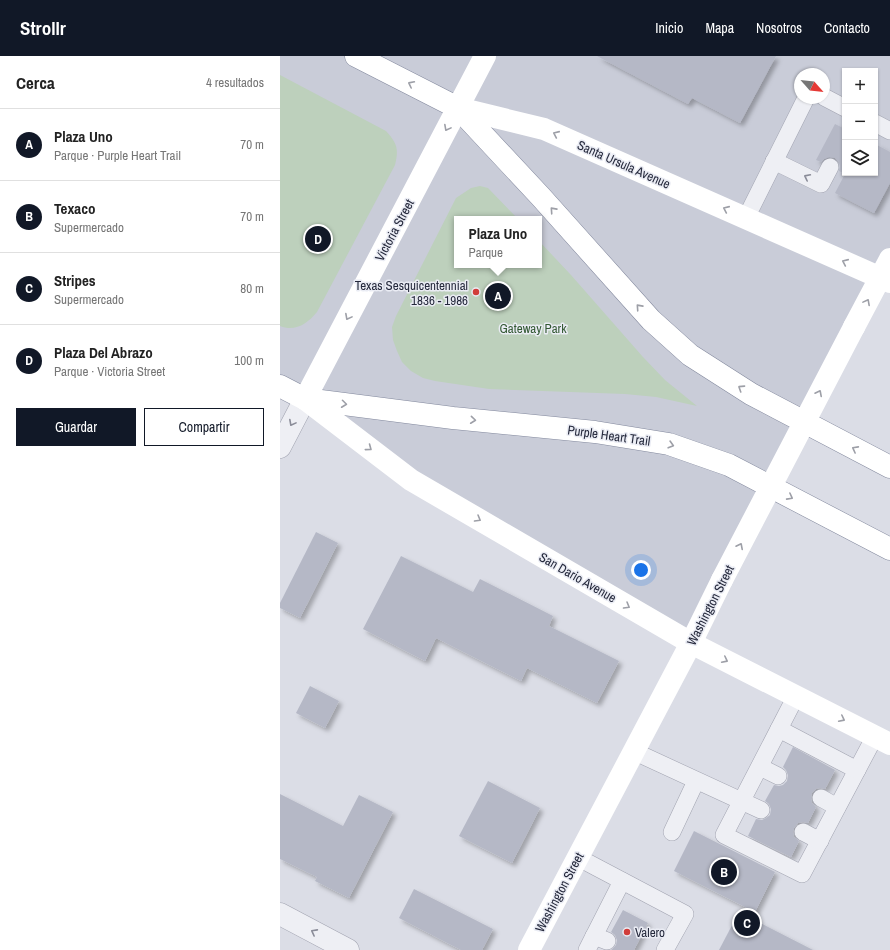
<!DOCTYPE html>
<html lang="es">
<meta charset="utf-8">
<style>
:root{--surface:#fff;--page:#f2f2f2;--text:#222;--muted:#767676;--line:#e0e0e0;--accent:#111827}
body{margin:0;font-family:"Archivo Narrow",sans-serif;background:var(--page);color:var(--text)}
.controls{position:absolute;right:12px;top:12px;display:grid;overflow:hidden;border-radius:0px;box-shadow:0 1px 3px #0004}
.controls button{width:36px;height:36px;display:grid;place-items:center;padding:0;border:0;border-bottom:1px solid var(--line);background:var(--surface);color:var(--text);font:20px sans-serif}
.compass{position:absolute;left:514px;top:12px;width:36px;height:36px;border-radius:50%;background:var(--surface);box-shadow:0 1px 3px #0004;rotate:117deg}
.you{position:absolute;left:361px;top:514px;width:14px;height:14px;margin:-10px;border:3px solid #fff;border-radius:50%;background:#1a73e8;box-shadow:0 0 0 6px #1a73e833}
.badge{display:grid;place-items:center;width:26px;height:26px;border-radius:50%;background:var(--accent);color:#fff;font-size:13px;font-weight:700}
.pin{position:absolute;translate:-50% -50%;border:2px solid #fff;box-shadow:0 1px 4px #0006}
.popup{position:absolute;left:174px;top:160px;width:88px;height:52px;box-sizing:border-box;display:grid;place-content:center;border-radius:0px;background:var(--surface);filter:drop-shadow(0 1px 3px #0005);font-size:13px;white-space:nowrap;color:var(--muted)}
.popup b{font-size:15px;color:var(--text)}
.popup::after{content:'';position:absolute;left:50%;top:100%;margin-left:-8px;border:8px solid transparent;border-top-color:var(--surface)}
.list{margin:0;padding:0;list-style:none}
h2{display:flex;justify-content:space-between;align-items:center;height:52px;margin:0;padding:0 16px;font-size:17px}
h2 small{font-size:13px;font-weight:400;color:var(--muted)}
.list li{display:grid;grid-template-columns:26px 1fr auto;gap:12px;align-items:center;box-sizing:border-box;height:72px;padding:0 16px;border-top:1px solid var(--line)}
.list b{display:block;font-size:15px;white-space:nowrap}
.list p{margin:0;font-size:13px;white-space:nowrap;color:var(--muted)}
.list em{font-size:13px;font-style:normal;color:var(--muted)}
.actions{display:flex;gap:8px;padding:12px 16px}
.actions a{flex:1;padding:9px 0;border:1px solid var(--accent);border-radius:0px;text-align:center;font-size:14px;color:var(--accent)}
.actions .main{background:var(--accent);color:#fff}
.icon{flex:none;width:22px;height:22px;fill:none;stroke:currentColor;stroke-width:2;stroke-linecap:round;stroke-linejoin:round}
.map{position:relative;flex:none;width:610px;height:894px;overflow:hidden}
header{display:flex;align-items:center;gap:24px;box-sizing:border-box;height:56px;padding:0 20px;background:var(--accent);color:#fff}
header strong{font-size:19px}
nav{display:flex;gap:22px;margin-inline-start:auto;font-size:14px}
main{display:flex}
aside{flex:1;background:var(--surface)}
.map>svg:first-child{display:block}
.built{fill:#c9ccd8;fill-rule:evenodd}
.green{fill:#bdd0bc}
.building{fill:#b5b8c6;filter:url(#shadow)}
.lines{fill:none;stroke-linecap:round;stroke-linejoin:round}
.service-casing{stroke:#a1a3b0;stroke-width:18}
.minor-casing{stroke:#a1a3b0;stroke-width:23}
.trunk-casing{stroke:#82889d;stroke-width:23}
.motorway-casing{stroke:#82889d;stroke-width:23}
.service{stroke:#eeeff4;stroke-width:17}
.minor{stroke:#eeeff4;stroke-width:22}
.secondary{stroke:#fff;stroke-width:22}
.trunk{stroke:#fff;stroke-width:22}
.motorway{stroke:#fff;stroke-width:22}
.secondary-bridge{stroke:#fff;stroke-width:22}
.oneway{stroke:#9d9fa7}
.oneway2{stroke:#8a8c98}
.poi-dot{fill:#d13d3a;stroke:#eaecf4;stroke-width:1.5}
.labels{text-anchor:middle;stroke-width:3;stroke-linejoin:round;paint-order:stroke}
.street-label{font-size:13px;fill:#25293c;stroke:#eaecf4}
.poi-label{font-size:13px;fill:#25293c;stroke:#eaecf4;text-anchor:end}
.park-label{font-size:13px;fill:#325832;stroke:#eaecf4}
</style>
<header>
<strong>Strollr</strong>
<nav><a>Inicio</a><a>Mapa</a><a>Nosotros</a><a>Contacto</a></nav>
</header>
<main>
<aside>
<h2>Cerca<small>4 resultados</small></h2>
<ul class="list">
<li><span class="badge">A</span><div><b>Plaza Uno</b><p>Parque · Purple Heart Trail</p></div><em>70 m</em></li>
<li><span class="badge">B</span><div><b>Texaco</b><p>Supermercado</p></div><em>70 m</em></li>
<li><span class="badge">C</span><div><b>Stripes</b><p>Supermercado</p></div><em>80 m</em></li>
<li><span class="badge">D</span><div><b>Plaza Del Abrazo</b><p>Parque · Victoria Street</p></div><em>100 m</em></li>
</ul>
<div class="actions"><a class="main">Guardar</a><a>Compartir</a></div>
</aside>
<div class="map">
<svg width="610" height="894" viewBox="0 0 610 894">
<defs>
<filter id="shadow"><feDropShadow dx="3.5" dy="3.5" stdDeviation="2" flood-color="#0004"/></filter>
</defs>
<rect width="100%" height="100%" fill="#dbdde6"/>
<path class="built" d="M0,0H610V203L411,587L0,330ZM565,15H595V117H565ZM520,18H544V42H520ZM177,163H259V209H177Z"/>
<g class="green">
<path d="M0,19L106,75C117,87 119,93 115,109L37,256C27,268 15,276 0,270Z"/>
<path d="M200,130L208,132L238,163H177V209H259V185L291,219L363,301L385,324L417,350L376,341L345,338L209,333L155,325L143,322L131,315L122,306L117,295L113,284L112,271L116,260L176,142L191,132Z"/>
</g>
<g class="building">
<path d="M317,0H496L460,67L412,42L408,48Z"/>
<path d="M555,68L565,73V117H595V88L610,96V127L594,157L555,137L565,118L559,115L560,110L559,106L555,102L549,101L544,103L541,106L536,104Z"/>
<path d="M36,476L58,487L20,562L0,552V547Z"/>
<path d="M121,500L193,536L200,523L273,560L269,570L339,605L317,647L247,612L241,625L156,582L145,605L83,573Z"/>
<path d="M30,630L59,645L45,672L16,657Z"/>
<path d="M513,691L555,714L545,733L540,732L536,733L532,737L531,742L532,747L536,751L528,767L523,766L518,767L514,772L513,776L514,781L519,785L511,801L468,780L476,763L482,764L486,762L490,759L491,753L489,748L485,745L494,729L499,730L503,729L507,725L508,719L506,714L503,711Z"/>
<path d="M208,725L260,752L232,807L179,780Z"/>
<path d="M0,738L63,770L79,739L113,756L69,842L35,825L37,821L0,803Z"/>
<path d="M414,775L495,816L475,856L394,815Z"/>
<path d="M134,833L213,873L202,894H181L119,862Z"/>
<path d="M343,854L368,867L354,894H331L336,889L337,884L335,879L331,876Z"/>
<path d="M459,856L533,894H439Z"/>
</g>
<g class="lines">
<defs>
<g id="service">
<path d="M544,41L565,52"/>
<path d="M595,67L610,75"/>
<path d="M494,105L541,128L550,111"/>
<path d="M466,162L526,42"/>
<path d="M516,640L444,779L522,818L595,680"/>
<path d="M499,673L577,714"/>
<path d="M353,695L481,754"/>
<path d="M480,711L498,720"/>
<path d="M541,742L557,751"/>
<path d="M392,776L416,725"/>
<path d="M523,776L540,785"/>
<path d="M297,801L405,858L385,894"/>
<path d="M327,885L314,880L342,825"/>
<path d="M307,894L314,880"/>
</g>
<g id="minor">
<path d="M0,391L25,343"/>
<path d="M0,858L68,894"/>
</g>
<g id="trunk">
<path d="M76,0L178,52"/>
<path d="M0,330L25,343"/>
</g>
<g id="motorway">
<path d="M178,52L261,141L371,264L410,299L471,338L610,411"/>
<path d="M25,343L173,362L315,376L389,388L449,409L610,493"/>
</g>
</defs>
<use href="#service" class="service-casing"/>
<use href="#minor" class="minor-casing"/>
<use href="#trunk" class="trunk-casing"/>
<use href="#motorway" class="motorway-casing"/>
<use href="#service" class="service"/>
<use href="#minor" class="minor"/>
<g class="secondary">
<path d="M205,0L25,343L131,424L411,587L610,688"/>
<path d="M178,52L264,73L610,226"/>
<path d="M574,271L610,203"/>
<path d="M249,894L411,587L442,524"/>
</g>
<use href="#trunk" class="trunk"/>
<use href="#motorway" class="motorway"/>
<path class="secondary-bridge" d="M442,524L574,271"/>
</g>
<defs><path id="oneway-chevron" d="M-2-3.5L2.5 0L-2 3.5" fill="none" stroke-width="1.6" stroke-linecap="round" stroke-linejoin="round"/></defs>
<g class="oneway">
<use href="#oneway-chevron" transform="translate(131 28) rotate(-153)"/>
<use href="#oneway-chevron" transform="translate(167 72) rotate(118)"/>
<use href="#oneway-chevron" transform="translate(276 78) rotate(-156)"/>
<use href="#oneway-chevron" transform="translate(446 153) rotate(-156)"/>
<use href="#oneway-chevron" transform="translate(273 154) rotate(-132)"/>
<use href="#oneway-chevron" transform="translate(565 206) rotate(-156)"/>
<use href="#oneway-chevron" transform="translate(587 246) rotate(-62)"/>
<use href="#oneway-chevron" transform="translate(359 251) rotate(-132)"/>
<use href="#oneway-chevron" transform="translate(68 261) rotate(118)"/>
<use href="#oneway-chevron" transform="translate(461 332) rotate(-147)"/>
<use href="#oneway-chevron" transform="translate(539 337) rotate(-63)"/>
<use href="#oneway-chevron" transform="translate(64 348) rotate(7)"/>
<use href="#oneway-chevron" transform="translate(193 364) rotate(6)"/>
<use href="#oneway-chevron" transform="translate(391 389) rotate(16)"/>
<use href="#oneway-chevron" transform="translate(89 392) rotate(37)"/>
<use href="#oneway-chevron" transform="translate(575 393) rotate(-152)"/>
<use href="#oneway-chevron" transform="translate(510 441) rotate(28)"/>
<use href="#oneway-chevron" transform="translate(198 463) rotate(30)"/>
<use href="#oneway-chevron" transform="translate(460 490) rotate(-63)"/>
<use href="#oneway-chevron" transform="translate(347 550) rotate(30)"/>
<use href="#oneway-chevron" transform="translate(445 604) rotate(27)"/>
<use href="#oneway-chevron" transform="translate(562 663) rotate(27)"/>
</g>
<g class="oneway2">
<use href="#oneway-chevron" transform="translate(527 121) rotate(-153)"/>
<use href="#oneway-chevron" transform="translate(12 367) rotate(118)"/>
<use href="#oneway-chevron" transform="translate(34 876) rotate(-152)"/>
</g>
<g class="poi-dot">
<circle cx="196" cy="236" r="4"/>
<circle cx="347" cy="876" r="4"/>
</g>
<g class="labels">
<g class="street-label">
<text transform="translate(344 108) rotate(24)" y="5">Santa Ursula Avenue</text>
<text transform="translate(114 174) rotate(-62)" y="5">Victoria Street</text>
<text transform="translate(329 379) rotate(8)" y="5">Purple Heart Trail</text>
<text transform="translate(298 521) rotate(30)" y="5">San Dario Avenue</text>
<text transform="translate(430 549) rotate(-63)" y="5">Washington Street</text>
<text transform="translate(279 836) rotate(-62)" y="5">Washington Street</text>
</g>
<g class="poi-label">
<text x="188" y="234">Texas Sesquicentennial<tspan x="188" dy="15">1836 - 1986</tspan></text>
<text x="355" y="881" text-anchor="start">Valero</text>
</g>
<g class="park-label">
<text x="253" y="277">Gateway Park</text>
</g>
</g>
</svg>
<div class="controls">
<button>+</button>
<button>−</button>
<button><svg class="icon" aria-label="layers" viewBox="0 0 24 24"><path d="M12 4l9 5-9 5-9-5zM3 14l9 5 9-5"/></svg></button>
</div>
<svg class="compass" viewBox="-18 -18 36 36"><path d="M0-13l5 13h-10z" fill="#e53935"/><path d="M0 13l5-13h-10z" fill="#767676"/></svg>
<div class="you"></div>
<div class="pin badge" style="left:218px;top:240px">A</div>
<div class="popup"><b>Plaza Uno</b>Parque</div>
<div class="pin badge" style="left:444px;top:816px">B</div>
<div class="pin badge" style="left:467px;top:867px">C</div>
<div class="pin badge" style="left:38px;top:183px">D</div>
</div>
</main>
